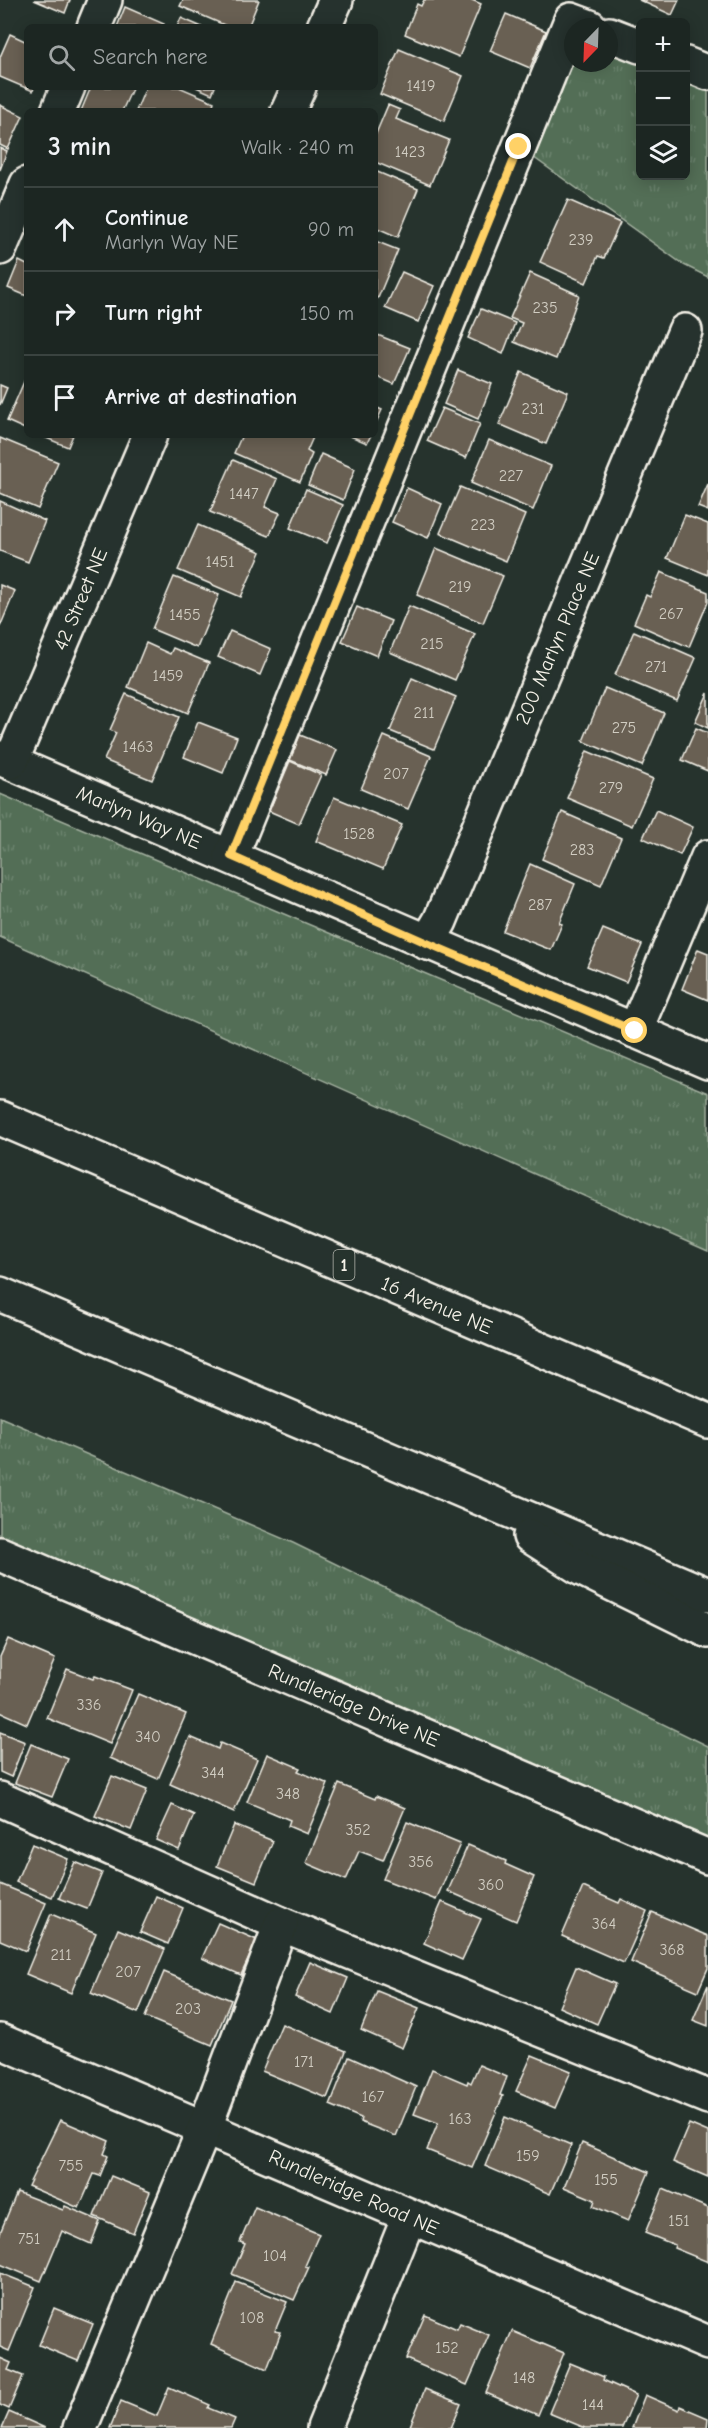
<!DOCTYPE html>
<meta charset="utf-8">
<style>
:root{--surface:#1c2622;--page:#252e2a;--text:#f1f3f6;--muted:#a0a5a5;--line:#3a4340}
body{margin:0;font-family:"Comic Neue",sans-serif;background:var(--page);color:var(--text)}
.controls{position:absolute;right:18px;top:18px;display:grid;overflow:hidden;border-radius:9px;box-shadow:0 3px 15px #0003}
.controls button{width:54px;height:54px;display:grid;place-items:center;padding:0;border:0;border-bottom:2px solid var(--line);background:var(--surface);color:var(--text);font:30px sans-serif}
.compass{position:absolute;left:564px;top:18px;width:54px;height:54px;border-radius:50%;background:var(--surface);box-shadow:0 3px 15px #0003;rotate:203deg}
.stop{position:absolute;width:18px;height:18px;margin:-14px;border:4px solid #ffd166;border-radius:50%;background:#fff}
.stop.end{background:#ffd166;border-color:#fff;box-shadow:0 2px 6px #0008}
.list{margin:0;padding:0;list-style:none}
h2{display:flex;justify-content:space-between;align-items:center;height:78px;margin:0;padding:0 24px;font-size:26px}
h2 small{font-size:20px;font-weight:400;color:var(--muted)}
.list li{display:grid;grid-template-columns:39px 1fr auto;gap:18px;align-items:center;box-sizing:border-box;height:84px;padding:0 24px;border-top:2px solid var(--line)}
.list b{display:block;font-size:22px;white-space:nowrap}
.list p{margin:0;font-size:20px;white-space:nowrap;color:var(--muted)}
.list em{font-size:20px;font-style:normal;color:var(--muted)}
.icon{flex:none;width:33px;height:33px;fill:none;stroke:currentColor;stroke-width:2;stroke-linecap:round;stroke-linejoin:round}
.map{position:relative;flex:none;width:708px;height:2428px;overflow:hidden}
.search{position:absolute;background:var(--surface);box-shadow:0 3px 15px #0003;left:24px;top:24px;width:354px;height:66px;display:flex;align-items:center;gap:15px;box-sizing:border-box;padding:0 21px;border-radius:9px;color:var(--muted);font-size:22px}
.panel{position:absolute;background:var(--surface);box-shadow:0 3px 15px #0003;left:24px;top:108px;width:354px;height:330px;border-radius:9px}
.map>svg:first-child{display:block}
.park{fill:url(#park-tufts);stroke:#a3b09f;stroke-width:1.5}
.building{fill:#696052;stroke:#f4f1e8;stroke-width:1.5}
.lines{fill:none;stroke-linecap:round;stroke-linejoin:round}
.minor-casing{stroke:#f4f1e8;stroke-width:38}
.highway-casing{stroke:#f4f1e8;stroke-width:38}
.minor{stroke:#26332d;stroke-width:33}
.highway{stroke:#26332d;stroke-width:33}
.route{stroke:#ffd166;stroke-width:8}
.labels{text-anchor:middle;stroke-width:5;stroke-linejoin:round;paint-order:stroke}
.number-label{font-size:16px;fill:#d1cdc2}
.shield{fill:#26332d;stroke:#b6b8b0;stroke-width:1.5}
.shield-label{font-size:18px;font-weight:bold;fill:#f4f1e8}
.street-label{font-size:20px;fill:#f4f1e8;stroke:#26332d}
</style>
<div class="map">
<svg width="708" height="2428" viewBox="0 0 708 2428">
<defs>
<pattern id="park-tufts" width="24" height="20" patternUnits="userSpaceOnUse" patternTransform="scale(1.5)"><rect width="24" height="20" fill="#526e56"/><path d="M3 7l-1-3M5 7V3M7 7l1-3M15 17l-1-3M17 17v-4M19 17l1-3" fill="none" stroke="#6c836e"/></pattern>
</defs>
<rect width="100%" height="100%" fill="#26332d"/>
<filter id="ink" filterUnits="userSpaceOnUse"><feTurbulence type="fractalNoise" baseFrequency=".0167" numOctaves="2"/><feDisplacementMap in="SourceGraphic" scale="12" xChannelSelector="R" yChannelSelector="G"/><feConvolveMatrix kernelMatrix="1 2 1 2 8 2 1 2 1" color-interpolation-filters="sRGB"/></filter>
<g filter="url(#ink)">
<g class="park">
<path d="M573,27V63H609V34L640,46V176H686V64L708,73V277L684,265L519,147Z"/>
<path d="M0,794L708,1093V1251L0,937Z"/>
<path d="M0,1417L293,1543L708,1746V1838L0,1538Z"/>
</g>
<g class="building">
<path d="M34,0H70L65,13Z"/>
<path d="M183,0H259L248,27H229L180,6Z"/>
<path d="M424,0H472L481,4L459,57L405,34L417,4L421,6Z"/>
<path d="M639,0H679L672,15Z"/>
<path d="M125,7L164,24L162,27H117Z"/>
<path d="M506,14L546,31L530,68L490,51Z"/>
<path d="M181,18L202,27H177Z"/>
<path d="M10,34L27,42V87H34L33,91L0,77V57Z"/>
<path d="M399,49L463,76L444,121L380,94Z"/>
<path d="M91,87H127L132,89L122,111H81Z"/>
<path d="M146,87H179L214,102L211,111H136Z"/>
<path d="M196,87H215L212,94Z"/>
<path d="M0,105L23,116L8,149L0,145Z"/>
<path d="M388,105L400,110L396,119L449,140L430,185L375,162V136Z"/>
<path d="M0,148L7,151L0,170Z"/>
<path d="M375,171L418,189L398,237L375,227Z"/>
<path d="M568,200L620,223L604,258L598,256L586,283L540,262Z"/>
<path d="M375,241L398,250L378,298L375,296Z"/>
<path d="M19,261L27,265V296L8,288Z"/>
<path d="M402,272L434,286L418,322L385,308Z"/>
<path d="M530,273L579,295L556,359L514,342L522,323L510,318Z"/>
<path d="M481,309L515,323L503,354L468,338Z"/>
<path d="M375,334L410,348L394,384L375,376Z"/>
<path d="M458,370L492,384L478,419L444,404Z"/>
<path d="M521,372L568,392L546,444L499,424Z"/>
<path d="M26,377H27V430L7,421Z"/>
<path d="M0,385L7,388L0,405Z"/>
<path d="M375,407L382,410L375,425Z"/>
<path d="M442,408L480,424L466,458L427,441Z"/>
<path d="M39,435H73L68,447Z"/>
<path d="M242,435H314L307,451L312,454L300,482L234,453Z"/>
<path d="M348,435H371L367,443Z"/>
<path d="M0,438L58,462L38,509L0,493Z"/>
<path d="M489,440L551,466L533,510L471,483Z"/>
<path d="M321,454L355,469L343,500L308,485Z"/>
<path d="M233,460L277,479L265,507L280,513L269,536L210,512Z"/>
<path d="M708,484V511L698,507Z"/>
<path d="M460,487L525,515L506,561L440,533Z"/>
<path d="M407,488L442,504L428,538L392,522Z"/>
<path d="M306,489L343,505L327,543L290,528Z"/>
<path d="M0,501L45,521L28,562L0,551Z"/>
<path d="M685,515L708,524V575L667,558Z"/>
<path d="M198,525L261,552L241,597L178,570Z"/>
<path d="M436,548L503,576L483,623L417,595Z"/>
<path d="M661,572L708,592V602L689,647L634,623L646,595L650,597Z"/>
<path d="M174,577L219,595L197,648L152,629Z"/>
<path d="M0,585L15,591L0,627Z"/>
<path d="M409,606L475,634L455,680L390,652Z"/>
<path d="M357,607L391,621L377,656L342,641Z"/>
<path d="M230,631L271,649L260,675L218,657Z"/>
<path d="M634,631L696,658L677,701L615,675Z"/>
<path d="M146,643L170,654L173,648L209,663L188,713L128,687Z"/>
<path d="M412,678L456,697L434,749L390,731Z"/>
<path d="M605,688L664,713L642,766L583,741Z"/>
<path d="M708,693V728L695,722Z"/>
<path d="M126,694L179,717L152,780L104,760L116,733L110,730Z"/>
<path d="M198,722L237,737L223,773L184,757Z"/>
<path d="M696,728L708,733V771L682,760Z"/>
<path d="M300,735L337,750L326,775L290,760Z"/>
<path d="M384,736L431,756L408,809L361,789Z"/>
<path d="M587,751L653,779L632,826L567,798Z"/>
<path d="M290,761L321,775L299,824L269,811Z"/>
<path d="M334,797L402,825L383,869L316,841Z"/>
<path d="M656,810L693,827L680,855L643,838Z"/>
<path d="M562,812L621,838L601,885L542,859Z"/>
<path d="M530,864L575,884L559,923L562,924L551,950L503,931Z"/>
<path d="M603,929L642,945L626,982L587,966Z"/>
<path d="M698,949L708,953V1000L682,989Z"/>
<path d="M8,1639L55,1659L27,1724L0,1712V1657Z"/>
<path d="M67,1669L93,1679L95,1676L132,1690L110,1744L47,1718Z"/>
<path d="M138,1694L186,1714L158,1779L110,1758Z"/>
<path d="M0,1732L25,1742L11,1777L0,1772Z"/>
<path d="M190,1737L218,1749L220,1743L257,1759L234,1812L170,1784Z"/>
<path d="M31,1744L68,1759L52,1797L15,1783Z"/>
<path d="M267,1754L300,1768L298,1771L328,1784L307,1834L288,1826L290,1820L247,1802Z"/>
<path d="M112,1776L147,1790L131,1830L95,1816Z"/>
<path d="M339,1784L375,1799L376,1796L405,1808L383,1860L359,1851L346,1880L306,1863Z"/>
<path d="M172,1805L194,1815L179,1850L156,1840Z"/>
<path d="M407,1822L460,1844L436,1900L383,1879Z"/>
<path d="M234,1825L273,1841L256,1882L217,1866Z"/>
<path d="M32,1844L68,1859L52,1897L16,1882Z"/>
<path d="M468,1845L506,1861L505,1864L534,1877L516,1921L448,1891Z"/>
<path d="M75,1862L102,1873L87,1909L59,1898Z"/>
<path d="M0,1884L46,1903L26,1951L0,1940Z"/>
<path d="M583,1887L619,1903L621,1899L647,1911L624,1963L562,1936Z"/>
<path d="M156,1896L183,1908L168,1944L140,1932Z"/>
<path d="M442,1902L481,1919L462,1960L424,1943Z"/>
<path d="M652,1912L708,1936V1968L698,1991L631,1962Z"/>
<path d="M51,1914L96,1933L71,1993L26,1974Z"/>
<path d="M218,1923L257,1940L241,1975L202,1958Z"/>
<path d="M118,1929L165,1949L138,2013L91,1993Z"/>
<path d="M310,1962L348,1978L333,2014L295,1997Z"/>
<path d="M576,1967L615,1984L597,2024L559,2007Z"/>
<path d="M164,1972L231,2000L212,2045L145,2017Z"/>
<path d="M708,1985V2026L693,2020Z"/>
<path d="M377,1991L419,2008L402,2048L361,2030Z"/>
<path d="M282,2024L346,2051L327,2098L262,2071Z"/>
<path d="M532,2055L571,2071L555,2108L516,2091Z"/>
<path d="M349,2057L416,2087L396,2136L360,2122L361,2118L330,2105Z"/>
<path d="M479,2065L507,2077L500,2095L503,2096L472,2168L427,2150L438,2123L414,2114L432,2069L467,2084L468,2081L471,2083Z"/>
<path d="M505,2117L571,2145L550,2194L485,2166Z"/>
<path d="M60,2120L109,2141L104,2154L108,2156L100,2176L94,2174L79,2208L28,2186Z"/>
<path d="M689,2124L708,2132V2177L673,2162Z"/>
<path d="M582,2143L649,2172L628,2221L593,2206L595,2200L564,2187Z"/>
<path d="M111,2176L150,2192L133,2233L94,2216Z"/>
<path d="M663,2189L708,2208V2262L674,2248L675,2245L645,2233Z"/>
<path d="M17,2192L63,2210L65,2206L100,2221L91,2244L62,2231L41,2281L0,2264V2233Z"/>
<path d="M255,2207L319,2234L305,2266L309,2267L294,2300L232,2274L245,2244L240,2242Z"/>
<path d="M0,2273L35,2287L9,2351L0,2347Z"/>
<path d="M236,2282L287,2302L275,2331L281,2332L267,2369L211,2344Z"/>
<path d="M54,2308L93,2324L78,2361L39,2345Z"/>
<path d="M425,2315L457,2329L460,2323L489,2335L467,2385L406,2359Z"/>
<path d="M512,2331L564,2353L538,2415L486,2393Z"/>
<path d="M0,2358L11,2363L8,2370L23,2376L9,2409L0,2405Z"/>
<path d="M570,2363L604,2377L603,2380L636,2395L622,2428H585L549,2413Z"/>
<path d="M169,2387L210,2405L208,2408L235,2419L231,2428H110L121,2401L157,2416Z"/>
<path d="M425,2389L461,2404L451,2428L410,2426Z"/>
<path d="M645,2395L679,2410L680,2406L708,2418L707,2428H632Z"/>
<path d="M9,2412L45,2428H2Z"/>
</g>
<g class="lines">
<defs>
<g id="minor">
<path d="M94,27L105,0"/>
<path d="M324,27L336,0"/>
<path d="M609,34L640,46"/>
<path d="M686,64L708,73"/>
<path d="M58,111L68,87"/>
<path d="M288,111L299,87"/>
<path d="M0,248L27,184"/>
<path d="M0,758L708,1062"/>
<path d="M11,762L150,435"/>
<path d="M231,856L571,20L590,27"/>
<path d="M427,943L440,921L685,331"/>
<path d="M635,1031L708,857"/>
<path d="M0,1554L708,1857"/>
<path d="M0,1799L281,1924L708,2097"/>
<path d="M0,2041L708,2343"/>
<path d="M80,2428L205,2127L281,1924"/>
<path d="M324,2428L409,2217"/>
</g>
<g id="highway">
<path d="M0,1118L708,1421"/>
<path d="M0,1294L708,1595"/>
<path d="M530,1536L582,1569L708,1631"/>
</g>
</defs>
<use href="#minor" class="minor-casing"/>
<use href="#highway" class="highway-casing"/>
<use href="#minor" class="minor"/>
<use href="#highway" class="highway"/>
</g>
</g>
<g class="lines" filter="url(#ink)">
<path class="route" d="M519,147L231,856L427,943L635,1031"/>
</g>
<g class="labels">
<g class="number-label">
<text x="421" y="91">1419</text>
<text x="410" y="157">1423</text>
<text x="581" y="245">239</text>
<text x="545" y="313">235</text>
<text x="533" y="414">231</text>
<text x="511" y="481">227</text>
<text x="244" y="499">1447</text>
<text x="483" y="530">223</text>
<text x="220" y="567">1451</text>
<text x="460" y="592">219</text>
<text x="671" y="619">267</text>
<text x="185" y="620">1455</text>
<text x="432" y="649">215</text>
<text x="656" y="672">271</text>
<text x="168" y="681">1459</text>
<text x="424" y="718">211</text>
<text x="624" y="733">275</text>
<text x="138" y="752">1463</text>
<text x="396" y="779">207</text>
<text x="611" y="793">279</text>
<text x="359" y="839">1528</text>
<text x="582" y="855">283</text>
<text x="540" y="910">287</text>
<text x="89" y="1710">336</text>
<text x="148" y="1742">340</text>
<text x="213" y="1778">344</text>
<text x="288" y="1799">348</text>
<text x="358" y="1835">352</text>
<text x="421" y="1867">356</text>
<text x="491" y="1890">360</text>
<text x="604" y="1929">364</text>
<text x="672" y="1955">368</text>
<text x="61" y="1960">211</text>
<text x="128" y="1977">207</text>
<text x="188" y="2014">203</text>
<text x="304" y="2067">171</text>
<text x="373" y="2102">167</text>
<text x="460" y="2124">163</text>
<text x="528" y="2161">159</text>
<text x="71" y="2171">755</text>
<text x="606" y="2185">155</text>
<text x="679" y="2226">151</text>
<text x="29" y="2244">751</text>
<text x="275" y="2261">104</text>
<text x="252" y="2323">108</text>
<text x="447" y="2353">152</text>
<text x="524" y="2383">148</text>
<text x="593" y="2410">144</text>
</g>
<rect class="shield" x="333.5" y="1250" width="21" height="30" rx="4.5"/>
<g class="shield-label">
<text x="344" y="1271">1</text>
</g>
<g class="street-label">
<text transform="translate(80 599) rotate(-67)" y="7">42 Street NE</text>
<text transform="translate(557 638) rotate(-67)" y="7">200 Marlyn Place NE</text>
<text transform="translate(139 817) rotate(23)" y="7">Marlyn Way NE</text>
<text transform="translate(437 1305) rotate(23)" y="7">16 Avenue NE</text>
<text transform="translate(354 1705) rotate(23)" y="7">Rundleridge Drive NE</text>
<text transform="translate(354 2192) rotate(24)" y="7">Rundleridge Road NE</text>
</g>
</g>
</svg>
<div class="controls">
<button>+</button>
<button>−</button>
<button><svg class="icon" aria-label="layers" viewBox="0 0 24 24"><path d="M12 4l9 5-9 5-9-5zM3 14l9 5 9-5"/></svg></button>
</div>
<svg class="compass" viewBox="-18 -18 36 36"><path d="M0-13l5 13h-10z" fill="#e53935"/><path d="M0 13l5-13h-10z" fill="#a0a5a5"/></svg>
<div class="stop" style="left:635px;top:1031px"></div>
<div class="stop end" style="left:519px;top:147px"></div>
<div class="search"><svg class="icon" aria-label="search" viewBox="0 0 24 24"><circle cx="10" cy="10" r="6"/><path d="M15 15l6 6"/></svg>Search here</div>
<section class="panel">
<h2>3 min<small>Walk · 240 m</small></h2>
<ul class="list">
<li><svg class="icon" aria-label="ahead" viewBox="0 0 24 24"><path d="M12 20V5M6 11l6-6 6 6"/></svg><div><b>Continue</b><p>Marlyn Way NE</p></div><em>90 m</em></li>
<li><svg class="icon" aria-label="right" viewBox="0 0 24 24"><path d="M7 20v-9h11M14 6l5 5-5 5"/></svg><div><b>Turn right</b></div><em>150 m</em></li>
<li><svg class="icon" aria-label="arrive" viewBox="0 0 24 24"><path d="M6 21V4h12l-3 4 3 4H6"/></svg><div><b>Arrive at destination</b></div></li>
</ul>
</section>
</div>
